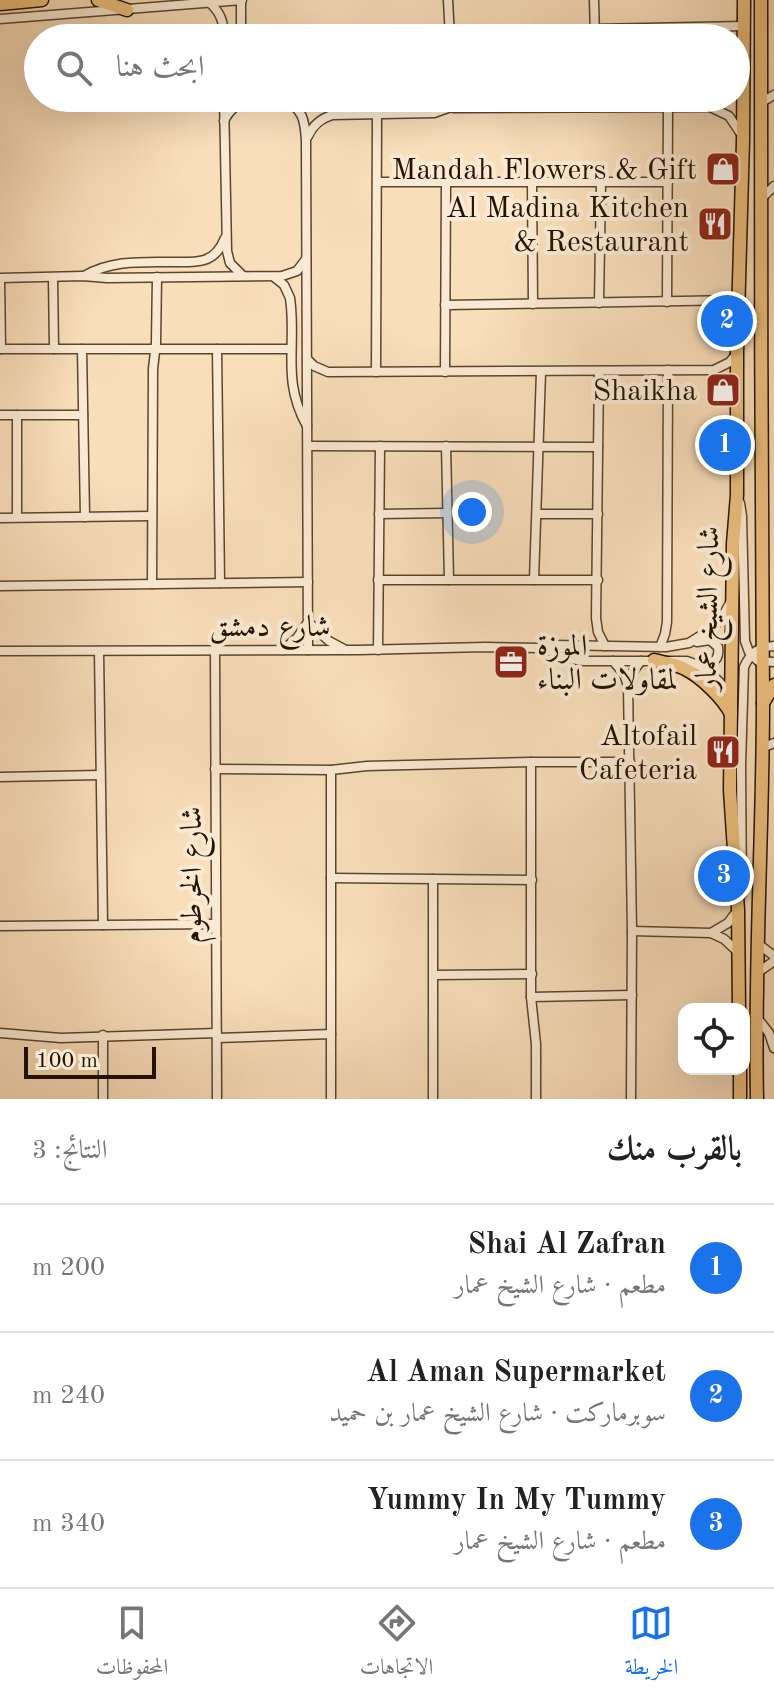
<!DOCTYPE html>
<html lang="ar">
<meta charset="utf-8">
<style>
:root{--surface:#fff;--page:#f6f6f6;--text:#222;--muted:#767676;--line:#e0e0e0;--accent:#1a73e8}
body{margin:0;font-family:"Old Standard TT",Amiri,serif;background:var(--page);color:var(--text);direction:rtl}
.controls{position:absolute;right:24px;bottom:24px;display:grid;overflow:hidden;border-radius:16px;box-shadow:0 8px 32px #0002}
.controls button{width:72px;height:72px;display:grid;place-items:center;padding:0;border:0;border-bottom:2px solid var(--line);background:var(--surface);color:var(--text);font:40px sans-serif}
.scale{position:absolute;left:24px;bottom:20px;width:132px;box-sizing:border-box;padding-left:8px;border:4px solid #241300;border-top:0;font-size:22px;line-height:28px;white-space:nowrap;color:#241300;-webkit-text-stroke:6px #fbead3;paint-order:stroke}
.you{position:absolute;left:472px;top:512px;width:28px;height:28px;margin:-20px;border:6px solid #fff;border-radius:50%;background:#1a73e8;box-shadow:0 0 0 12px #1a73e833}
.badge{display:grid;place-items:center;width:52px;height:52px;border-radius:50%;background:var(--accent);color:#fff;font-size:26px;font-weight:700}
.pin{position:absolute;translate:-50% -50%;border:4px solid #fff;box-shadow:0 2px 8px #0006}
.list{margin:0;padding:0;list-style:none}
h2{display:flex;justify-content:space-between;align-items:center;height:104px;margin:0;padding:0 32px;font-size:34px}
h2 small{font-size:26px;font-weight:400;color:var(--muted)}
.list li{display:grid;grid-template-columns:52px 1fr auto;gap:24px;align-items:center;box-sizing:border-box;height:128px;padding:0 32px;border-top:2px solid var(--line)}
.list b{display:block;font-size:30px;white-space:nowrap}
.list p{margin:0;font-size:26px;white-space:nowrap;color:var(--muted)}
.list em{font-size:26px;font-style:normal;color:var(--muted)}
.icon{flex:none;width:44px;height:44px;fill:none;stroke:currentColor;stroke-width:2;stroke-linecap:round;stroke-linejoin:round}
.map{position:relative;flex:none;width:774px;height:1099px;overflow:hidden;direction:ltr}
.search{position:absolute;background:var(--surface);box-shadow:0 8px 32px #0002;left:24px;right:24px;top:24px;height:88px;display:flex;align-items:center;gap:20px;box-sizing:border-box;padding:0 28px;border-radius:44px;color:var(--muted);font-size:30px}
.sheet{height:488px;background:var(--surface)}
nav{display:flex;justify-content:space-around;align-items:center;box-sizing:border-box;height:112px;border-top:2px solid var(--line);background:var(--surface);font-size:22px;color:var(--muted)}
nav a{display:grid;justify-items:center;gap:4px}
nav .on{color:var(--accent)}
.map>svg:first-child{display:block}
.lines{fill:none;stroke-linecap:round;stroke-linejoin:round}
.street-casing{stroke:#59462f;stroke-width:11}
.primary-casing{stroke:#241300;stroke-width:15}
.street{stroke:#fbead3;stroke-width:8}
.primary{stroke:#ecbf7e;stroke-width:12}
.labels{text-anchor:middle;stroke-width:8;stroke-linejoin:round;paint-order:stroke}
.poi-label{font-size:30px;fill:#241300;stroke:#fbead3;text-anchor:end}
.street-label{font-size:30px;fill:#241300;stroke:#fbead3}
</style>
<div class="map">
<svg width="774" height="1099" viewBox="0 0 774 1099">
<rect width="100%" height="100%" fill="#f9debb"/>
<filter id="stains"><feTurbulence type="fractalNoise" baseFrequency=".0025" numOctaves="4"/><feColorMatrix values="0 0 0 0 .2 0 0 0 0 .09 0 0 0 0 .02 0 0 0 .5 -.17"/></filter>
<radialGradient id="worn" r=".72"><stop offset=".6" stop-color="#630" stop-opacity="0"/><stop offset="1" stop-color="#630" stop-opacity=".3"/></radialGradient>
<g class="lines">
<defs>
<g id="street">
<path d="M241,0V38"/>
<path d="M448,0L450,38"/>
<path d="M594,0L595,38"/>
<path d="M210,3C221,13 224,23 224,38"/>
<path d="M0,19L242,0"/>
<path d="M595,29L744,26"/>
<path d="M224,98L227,251L230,263L242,275"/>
<path d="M392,98L432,103L453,108L709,107L719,105L730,98"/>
<path d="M281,100C303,106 305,121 306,141L308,650"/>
<path d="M760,103L774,95"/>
<path d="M710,107L729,116L741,134"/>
<path d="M224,121C230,109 237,104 249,101L339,98"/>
<path d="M308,136C313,125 320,119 332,115L434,113L448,108"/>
<path d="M377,182H668"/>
<path d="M532,183L533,304"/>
<path d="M760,200L774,186"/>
<path d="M84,276C112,260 141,262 172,262C182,262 194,263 204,260C215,257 221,248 225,238"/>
<path d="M274,277L284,285L290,298C297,345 281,380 307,426"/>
<path d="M0,278L83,276L107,278L282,276L297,271L306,259"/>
<path d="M53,278L54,349"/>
<path d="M0,279L1,349"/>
<path d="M667,302L668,107"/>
<path d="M599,303L601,183"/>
<path d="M445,305L738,300"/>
<path d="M0,349H291"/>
<path d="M82,349L85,517"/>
<path d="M217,349L220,583"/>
<path d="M307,359L314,366L328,372L714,370L730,362L737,353"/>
<path d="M376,372L377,113"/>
<path d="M445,372L446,183"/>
<path d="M599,372L596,618L598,632L605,646"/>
<path d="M0,415H83"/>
<path d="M17,415V517"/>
<path d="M308,446L598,447"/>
<path d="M446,446L449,580"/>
<path d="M740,503L742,516L745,641L749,652L758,661L774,662"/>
<path d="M379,514L447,513"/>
<path d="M537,514H598"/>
<path d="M0,518L152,516"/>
<path d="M378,580H598"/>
<path d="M534,580L541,372"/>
<path d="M152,584L153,369L156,343L157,277"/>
<path d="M0,586L308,582"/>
<path d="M697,642L710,640L718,647C720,660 713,664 701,665"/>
<path d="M660,647L665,634L667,622L668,370"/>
<path d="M541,648L567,658L583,661H687C707,667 718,680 731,695"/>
<path d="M215,650L217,1099"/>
<path d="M283,650L297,638L308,622L329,641L344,649"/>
<path d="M378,650L380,446"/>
<path d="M0,651L359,650L485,647L541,648L554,645L666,647L689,643L713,628L724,614L731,601"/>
<path d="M99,651L103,925"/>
<path d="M613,661L624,674L628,686L632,931L631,1099"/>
<path d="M628,685L634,670L641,661"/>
<path d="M762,748L774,743"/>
<path d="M531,762V997L536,1044V1099"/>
<path d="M215,769L331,770L367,766L531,762H630"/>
<path d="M0,777L100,775"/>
<path d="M331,878L532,880"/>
<path d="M742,894L741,765L744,667C751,652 758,647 774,646"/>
<path d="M0,926L215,924"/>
<path d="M632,931L711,933L724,939L738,952"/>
<path d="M711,933L728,923L737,911"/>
<path d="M757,943L774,956"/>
<path d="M757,973L774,961"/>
<path d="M434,975L532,974"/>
<path d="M531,997L632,995"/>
<path d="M755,1015L769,1033L774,1048"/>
<path d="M0,1033L61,1038L217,1033"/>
<path d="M103,1035V1099"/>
<path d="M217,1038L331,1034"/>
<path d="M331,1099V770"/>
<path d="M433,1099V879"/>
</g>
<g id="primary">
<path d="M98,0L127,10"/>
<path d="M0,4L42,0"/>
<path d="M654,660C664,663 676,664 685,669C701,677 723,698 731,714"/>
<path d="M763,703L774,685"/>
<path d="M739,1009L738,910L730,790L733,544L737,495V352L743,141L744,0"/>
<path d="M740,1069V1099"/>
<path d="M757,1099C754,966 763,833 763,701C762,467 760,234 761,0"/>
</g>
</defs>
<use href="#street" class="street-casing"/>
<use href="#primary" class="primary-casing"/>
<use href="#street" class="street"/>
<use href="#primary" class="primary"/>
</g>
<defs>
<symbol id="shop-square" viewBox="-11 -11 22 22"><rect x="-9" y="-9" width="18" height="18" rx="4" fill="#8f2418" stroke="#fbead3"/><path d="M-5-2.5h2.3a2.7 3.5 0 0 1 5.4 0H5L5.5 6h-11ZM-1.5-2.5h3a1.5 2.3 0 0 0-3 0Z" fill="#fff"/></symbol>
<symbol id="restaurant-square" viewBox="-11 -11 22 22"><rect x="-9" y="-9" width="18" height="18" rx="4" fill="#8f2418" stroke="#fbead3"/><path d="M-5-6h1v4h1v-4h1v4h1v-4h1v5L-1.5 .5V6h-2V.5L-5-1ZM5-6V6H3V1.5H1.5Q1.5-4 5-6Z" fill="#fff"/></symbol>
<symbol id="office-square" viewBox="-11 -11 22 22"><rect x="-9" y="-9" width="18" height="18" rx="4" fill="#8f2418" stroke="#fbead3"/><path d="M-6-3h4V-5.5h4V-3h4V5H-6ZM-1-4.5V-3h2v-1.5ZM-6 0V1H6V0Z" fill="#fff"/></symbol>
</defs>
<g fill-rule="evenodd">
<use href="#shop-square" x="703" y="149" width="40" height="40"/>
<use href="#restaurant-square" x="695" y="204" width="40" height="40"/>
<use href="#shop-square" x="703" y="370" width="40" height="40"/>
<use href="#office-square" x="491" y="642" width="40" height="40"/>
<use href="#restaurant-square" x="703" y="732" width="40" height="40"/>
</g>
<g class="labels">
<g class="poi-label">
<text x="697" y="179">Mandah Flowers &amp; Gift</text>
<text x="689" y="217">Al Madina Kitchen<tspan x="689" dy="34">&amp; Restaurant</tspan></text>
<text x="697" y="400">Shaikha</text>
<text x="537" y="655" text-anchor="start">الموزة<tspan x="537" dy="34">لمقاولات البناء</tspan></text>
<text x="697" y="745">Altofail<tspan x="697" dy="34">Cafeteria</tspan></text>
</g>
<g class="street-label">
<text transform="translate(707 608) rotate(-89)" y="10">شارع الشيخ عمار</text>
<text x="270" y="636">شارع دمشق</text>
<text transform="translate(191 875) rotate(-90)" y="10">شارع الخرطوم</text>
</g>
</g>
<rect width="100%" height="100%" filter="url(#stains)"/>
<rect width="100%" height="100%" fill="url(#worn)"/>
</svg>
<div class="controls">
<button><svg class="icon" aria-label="locate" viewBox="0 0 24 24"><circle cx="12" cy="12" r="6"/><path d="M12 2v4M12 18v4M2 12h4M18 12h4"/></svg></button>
</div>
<div class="scale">100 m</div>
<div class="you"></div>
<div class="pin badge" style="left:725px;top:445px">1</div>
<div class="pin badge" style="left:727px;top:321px">2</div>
<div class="pin badge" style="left:724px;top:876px">3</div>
<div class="search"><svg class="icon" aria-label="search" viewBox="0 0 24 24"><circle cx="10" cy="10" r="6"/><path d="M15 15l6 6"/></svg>ابحث هنا</div>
</div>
<section class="sheet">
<h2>بالقرب منك<small>النتائج: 3</small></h2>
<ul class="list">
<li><span class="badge">1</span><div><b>Shai Al Zafran</b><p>مطعم · شارع الشيخ عمار</p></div><em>200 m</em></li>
<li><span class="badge">2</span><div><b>Al Aman Supermarket</b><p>سوبرماركت · شارع الشيخ عمار بن حميد</p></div><em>240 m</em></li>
<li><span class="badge">3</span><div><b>Yummy In My Tummy</b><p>مطعم · شارع الشيخ عمار</p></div><em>340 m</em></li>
</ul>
</section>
<nav>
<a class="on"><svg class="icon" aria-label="map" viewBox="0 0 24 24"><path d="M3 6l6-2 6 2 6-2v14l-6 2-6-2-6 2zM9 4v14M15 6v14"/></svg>الخريطة</a>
<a><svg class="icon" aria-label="directions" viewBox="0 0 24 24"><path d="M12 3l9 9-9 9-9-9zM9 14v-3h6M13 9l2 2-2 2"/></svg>الاتجاهات</a>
<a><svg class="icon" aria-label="saved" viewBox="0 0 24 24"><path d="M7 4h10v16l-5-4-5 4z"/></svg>المحفوظات</a>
</nav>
